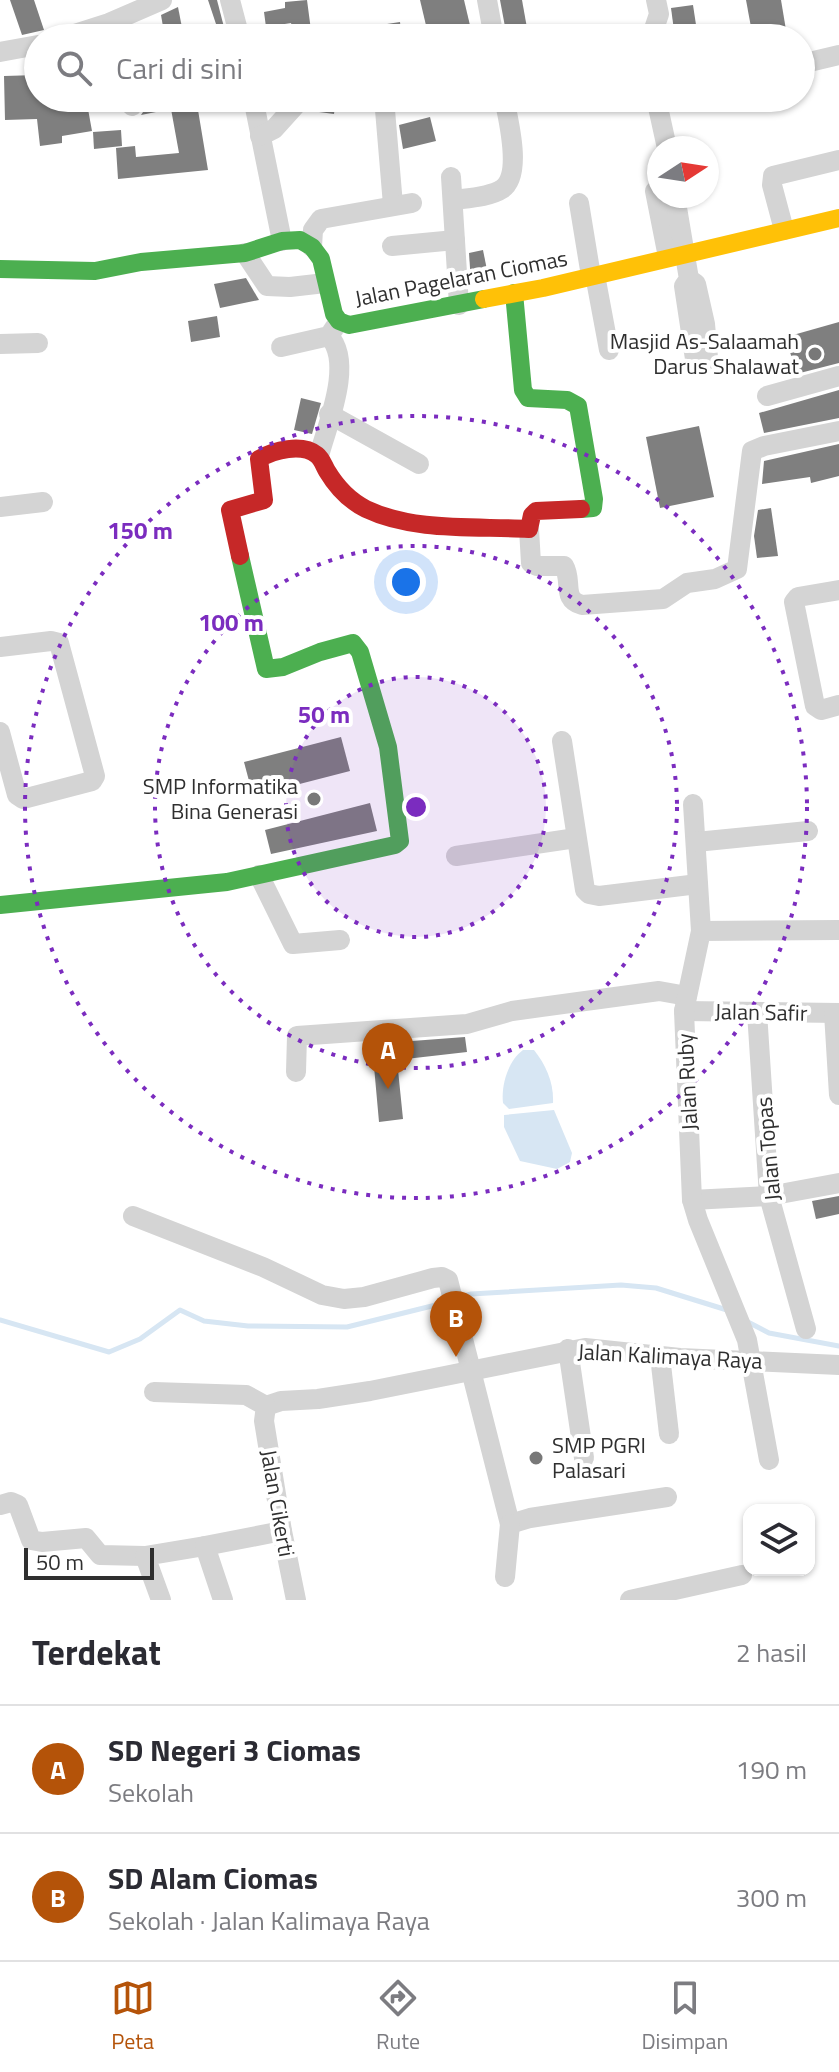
<!DOCTYPE html>
<html lang="id">
<meta charset="utf-8">
<style>
:root{--surface:#fff;--page:#f7f7f7;--text:#2b2b33;--muted:#7c7c81;--line:#e1e1e2;--accent:#b45309}
body{margin:0;font-family:"Titillium Web",sans-serif;background:var(--page);color:var(--text)}
.controls{position:absolute;right:24px;bottom:24px;display:grid;overflow:hidden;border-radius:16px;box-shadow:0 2px 6px #0004}
.controls button{width:72px;height:72px;display:grid;place-items:center;padding:0;border:0;border-bottom:2px solid var(--line);background:var(--surface);color:var(--text);font:40px sans-serif}
.compass{position:absolute;left:647px;top:136px;width:72px;height:72px;border-radius:50%;background:var(--surface);box-shadow:0 2px 6px #0004;rotate:78deg}
.scale{position:absolute;left:24px;bottom:20px;width:130px;box-sizing:border-box;padding-left:8px;border:4px solid #2f2f2f;border-top:0;font-size:22px;line-height:28px;white-space:nowrap;color:#2f2f2f;-webkit-text-stroke:6px #fff;paint-order:stroke}
.you{position:absolute;left:406px;top:582px;width:28px;height:28px;margin:-20px;border:6px solid #fff;border-radius:50%;background:#1a73e8;box-shadow:0 0 0 12px #1a73e833}
.badge{display:grid;place-items:center;width:52px;height:52px;border-radius:50%;background:var(--accent);color:#fff;font-size:26px;font-weight:700}
.pin{position:absolute;translate:-50% -66px;filter:drop-shadow(0 2px 4px #0008)}
.pin::after{content:'';position:absolute;top:42px;width:28px;height:24px;background:inherit;clip-path:polygon(0 0,100% 0,50% 100%)}
.list{margin:0;padding:0;list-style:none}
h2{display:flex;justify-content:space-between;align-items:center;height:104px;margin:0;padding:0 32px;font-size:34px}
h2 small{font-size:26px;font-weight:400;color:var(--muted)}
.list li{display:grid;grid-template-columns:52px 1fr auto;gap:24px;align-items:center;box-sizing:border-box;height:128px;padding:0 32px;border-top:2px solid var(--line)}
.list b{display:block;font-size:30px;white-space:nowrap}
.list p{margin:0;font-size:26px;white-space:nowrap;color:var(--muted)}
.list em{font-size:26px;font-style:normal;color:var(--muted)}
.icon{flex:none;width:44px;height:44px;fill:none;stroke:currentColor;stroke-width:2;stroke-linecap:round;stroke-linejoin:round}
.map{position:relative;flex:none;width:839px;height:1600px;overflow:hidden}
.search{position:absolute;background:var(--surface);box-shadow:0 2px 6px #0004;left:24px;right:24px;top:24px;height:88px;display:flex;align-items:center;gap:20px;box-sizing:border-box;padding:0 28px;border-radius:44px;color:var(--muted);font-size:30px}
.sheet{height:360px;background:var(--surface)}
nav{display:flex;justify-content:space-around;align-items:center;box-sizing:border-box;height:112px;border-top:2px solid var(--line);background:var(--surface);font-size:22px;color:var(--muted)}
nav a{display:grid;justify-items:center;gap:4px}
nav .on{color:var(--accent)}
.map>svg:first-child{display:block}
.water{fill:#d7e6f3}
.lines{fill:none;stroke-linecap:round;stroke-linejoin:round}
.stream{stroke:#d7e6f3;stroke-width:5}
.building{fill:#7f7f7f}
.street{stroke:#d4d4d4;stroke-width:20}
.fast{stroke:#4caf50;stroke-width:18}
.slow{stroke:#ffc107;stroke-width:18}
.jam{stroke:#c62828;stroke-width:18}
.ring{fill:none;stroke:#7b2cbf;stroke-width:4;stroke-dasharray:4 8}
.poi-dot{fill:#787878;stroke:#fff;stroke-width:3}
.labels{text-anchor:middle;stroke-width:8;stroke-linejoin:round;paint-order:stroke}
.street-label{font-size:22px;fill:#2f2f2f;stroke:#fff}
.poi-label{font-size:22px;fill:#2f2f2f;stroke:#fff;text-anchor:end}
.centre{fill:#7b2cbf;stroke:#fff;stroke-width:4}
.ring-label{font-size:24px;text-anchor:middle;font-weight:bold;fill:#7b2cbf;stroke:#fff;stroke-width:8;stroke-linejoin:round;paint-order:stroke}
</style>
<div class="map">
<svg width="839" height="1600" viewBox="0 0 839 1600">
<rect width="100%" height="100%" fill="#fff"/>
<g class="water">
<path d="M523,1050H534C546,1065 554,1083 553,1103L509,1109L503,1103C501,1085 508,1061 523,1050Z"/>
<path d="M554,1110L572,1153L570,1162L557,1169L520,1161L504,1127V1115Z"/>
</g>
<g class="lines">
<g class="stream">
<path d="M458,1298L471,1294L621,1285L656,1288L727,1310"/>
<path d="M0,1320L109,1352L140,1339L180,1310L204,1321L248,1326L347,1327L448,1302"/>
<path d="M746,1321L769,1333L839,1346"/>
</g>
</g>
<g class="building">
<path d="M10,0H34L44,30L22,35Z"/>
<path d="M208,0H217L226,35L220,36Z"/>
<path d="M307,0L312,38H295L291,23L266,27L264,12L285,8V2Z"/>
<path d="M420,0H464L473,38H429Z"/>
<path d="M500,0H522L527,28L506,32Z"/>
<path d="M746,0H781L787,36L753,38Z"/>
<path d="M693,5L698,38H675L671,8Z"/>
<path d="M178,7L184,38H165L161,15Z"/>
<path d="M400,22L402,38H376L374,26Z"/>
<path d="M38,75V98H86L92,131L62,136V143L40,146L37,119L5,120L4,76Z"/>
<path d="M143,98H196L208,170L118,179L116,148L135,146L136,157L179,153L171,109L141,115L145,109Z"/>
<path d="M321,98H336L334,114L319,112Z"/>
<path d="M430,117L436,141L403,149L399,125Z"/>
<path d="M121,130L122,146L94,149L93,132Z"/>
<path d="M483,250L489,280L471,283L469,253Z"/>
<path d="M246,278L259,300L220,308L214,284Z"/>
<path d="M217,316L220,337L191,342L188,321Z"/>
<path d="M839,322V363L796,374L786,337Z"/>
<path d="M839,390V418L764,433L759,413Z"/>
<path d="M301,398L321,403L312,434L294,430Z"/>
<path d="M699,426L714,497L660,508L646,437Z"/>
<path d="M839,444V476L811,483L810,477L762,484L764,461Z"/>
<path d="M771,508L778,556L757,558L754,536L758,510Z"/>
<path d="M341,737L350,771L253,796L244,762Z"/>
<path d="M370,803L377,831L271,854L265,830Z"/>
<path d="M465,1037L467,1052L397,1060L403,1119L379,1122L372,1044Z"/>
<path d="M839,1196V1214L816,1219L812,1201Z"/>
</g>
<g class="lines">
<g class="street">
<path d="M230,0L240,38"/>
<path d="M487,0L494,38"/>
<path d="M62,38L109,23L162,0"/>
<path d="M651,38L659,14L656,0"/>
<path d="M0,52L38,45"/>
<path d="M801,64L839,55"/>
<path d="M130,98L132,106"/>
<path d="M253,98L282,241"/>
<path d="M384,98L393,205"/>
<path d="M656,98L667,148"/>
<path d="M260,136L274,129L302,98"/>
<path d="M451,177L459,305"/>
<path d="M655,191L668,257"/>
<path d="M675,196L689,279L696,284L705,324L708,358L704,362L695,359L684,286L689,279"/>
<path d="M453,200C468,198 490,197 502,189C523,175 508,119 504,98"/>
<path d="M579,203L591,276"/>
<path d="M784,230L772,185L773,176L839,160"/>
<path d="M392,246L455,240"/>
<path d="M312,247L313,230L321,219L412,203"/>
<path d="M245,253L267,286L290,287L325,283"/>
<path d="M595,275L609,350"/>
<path d="M0,344L38,343"/>
<path d="M281,347L329,336L335,327"/>
<path d="M767,396L839,376"/>
<path d="M329,414L419,464"/>
<path d="M319,456C327,425 354,363 329,336"/>
<path d="M0,507L43,502"/>
<path d="M529,529L531,563L537,566H564C573,581 561,599 582,605L663,599L687,583L715,579L737,569L752,451L764,446L839,431"/>
<path d="M839,590L798,597L794,602L815,706L821,710L839,705"/>
<path d="M0,647L51,641L59,643L95,776L92,781L23,799L17,795L0,732"/>
<path d="M562,741L585,890L589,894L599,896L698,884"/>
<path d="M693,804L701,931"/>
<path d="M696,842L808,831"/>
<path d="M456,856L576,838"/>
<path d="M259,875L293,944L340,940"/>
<path d="M684,1011L839,1013"/>
<path d="M757,1012L769,1196L806,1329"/>
<path d="M834,1013L839,1095"/>
<path d="M296,1072L297,1036L467,1024L512,1011L659,991L687,996"/>
<path d="M692,1200L769,1196L839,1183"/>
<path d="M133,1216L263,1267L322,1295L344,1299L364,1297L433,1278L442,1277L448,1280L510,1524L530,1518L667,1497"/>
<path d="M568,1349L584,1458"/>
<path d="M660,1356L669,1434"/>
<path d="M154,1392L246,1395L266,1406"/>
<path d="M266,1406L281,1401L318,1399L370,1391L585,1348L680,1358L839,1365"/>
<path d="M266,1406L264,1421L282,1531L296,1600"/>
<path d="M769,1460L747,1340L698,1220L692,1200L684,1011L701,931L839,930"/>
<path d="M0,1505L11,1502L18,1505L31,1540L42,1542L86,1538L100,1555L145,1556"/>
<path d="M505,1577L510,1524"/>
<path d="M161,1600L145,1556L205,1546"/>
<path d="M223,1600L205,1546L282,1531"/>
<path d="M630,1600L742,1575"/>
</g>
<g class="fast">
<path d="M0,269L95,271L141,262L245,253L282,241L300,240L312,247L321,259L334,314L339,321L349,325L484,299"/>
<path d="M514,293L523,390L528,398L567,400L578,406L594,499L593,508L581,509"/>
<path d="M0,905L227,882L395,845L400,841L388,747L360,652L353,643L320,652L283,667L266,669L240,556"/>
</g>
<path class="slow" d="M484,299L543,288L839,218"/>
<path class="jam" d="M240,556L230,510L264,500L259,459C274,450 302,443 317,455C322,459 324,466 327,471C336,486 350,501 366,509C414,532 476,526 529,529L532,515L536,511L581,509"/>
</g>
<circle cx="416" cy="807" r="130" fill="#7b2cbf" fill-opacity=".12"/>
<g class="ring">
<circle cx="416" cy="807" r="130"/>
<circle cx="416" cy="807" r="261"/>
<circle cx="416" cy="807" r="391"/>
</g>
<g class="poi-dot">
<circle cx="815" cy="354" r="8"/>
<circle cx="314" cy="799" r="8"/>
<circle cx="536" cy="1458" r="8"/>
</g>
<g class="labels">
<g class="street-label">
<text transform="translate(461 278) rotate(-11)" y="8">Jalan Pagelaran Ciomas</text>
<text transform="translate(761 1012) rotate(1)" y="8">Jalan Safir</text>
<text transform="translate(687 1082) rotate(-93)" y="8">Jalan Ruby</text>
<text transform="translate(768 1149) rotate(-95)" y="8">Jalan Topas</text>
<text transform="translate(670 1356) rotate(3)" y="8">Jalan Kalimaya Raya</text>
<text transform="translate(278 1503) rotate(80)" y="8">Jalan Cikerti</text>
</g>
<g class="poi-label">
<text x="799" y="349">Masjid As-Salaamah<tspan x="799" dy="25">Darus Shalawat</tspan></text>
<text x="298" y="794">SMP Informatika<tspan x="298" dy="25">Bina Generasi</tspan></text>
<text x="552" y="1453" text-anchor="start">SMP PGRI<tspan x="552" dy="25">Palasari</tspan></text>
</g>
</g>
<circle cx="416" cy="807" r="12" class="centre"/>
<g class="ring-label">
<text x="140" y="539">150 m</text>
<text x="231" y="631">100 m</text>
<text x="324" y="723">50 m</text>
</g>
</svg>
<div class="controls">
<button><svg class="icon" aria-label="layers" viewBox="0 0 24 24"><path d="M12 4l9 5-9 5-9-5zM3 14l9 5 9-5"/></svg></button>
</div>
<svg class="compass" viewBox="-18 -18 36 36"><path d="M0-13l5 13h-10z" fill="#e53935"/><path d="M0 13l5-13h-10z" fill="#7c7c81"/></svg>
<div class="scale">50 m</div>
<div class="you"></div>
<div class="pin badge" style="left:388px;top:1089px">A</div>
<div class="pin badge" style="left:456px;top:1357px">B</div>
<div class="search"><svg class="icon" aria-label="search" viewBox="0 0 24 24"><circle cx="10" cy="10" r="6"/><path d="M15 15l6 6"/></svg>Cari di sini</div>
</div>
<section class="sheet">
<h2>Terdekat<small>2 hasil</small></h2>
<ul class="list">
<li><span class="badge">A</span><div><b>SD Negeri 3 Ciomas</b><p>Sekolah</p></div><em>190 m</em></li>
<li><span class="badge">B</span><div><b>SD Alam Ciomas</b><p>Sekolah · Jalan Kalimaya Raya</p></div><em>300 m</em></li>
</ul>
</section>
<nav>
<a class="on"><svg class="icon" aria-label="map" viewBox="0 0 24 24"><path d="M3 6l6-2 6 2 6-2v14l-6 2-6-2-6 2zM9 4v14M15 6v14"/></svg>Peta</a>
<a><svg class="icon" aria-label="directions" viewBox="0 0 24 24"><path d="M12 3l9 9-9 9-9-9zM9 14v-3h6M13 9l2 2-2 2"/></svg>Rute</a>
<a><svg class="icon" aria-label="saved" viewBox="0 0 24 24"><path d="M7 4h10v16l-5-4-5 4z"/></svg>Disimpan</a>
</nav>
